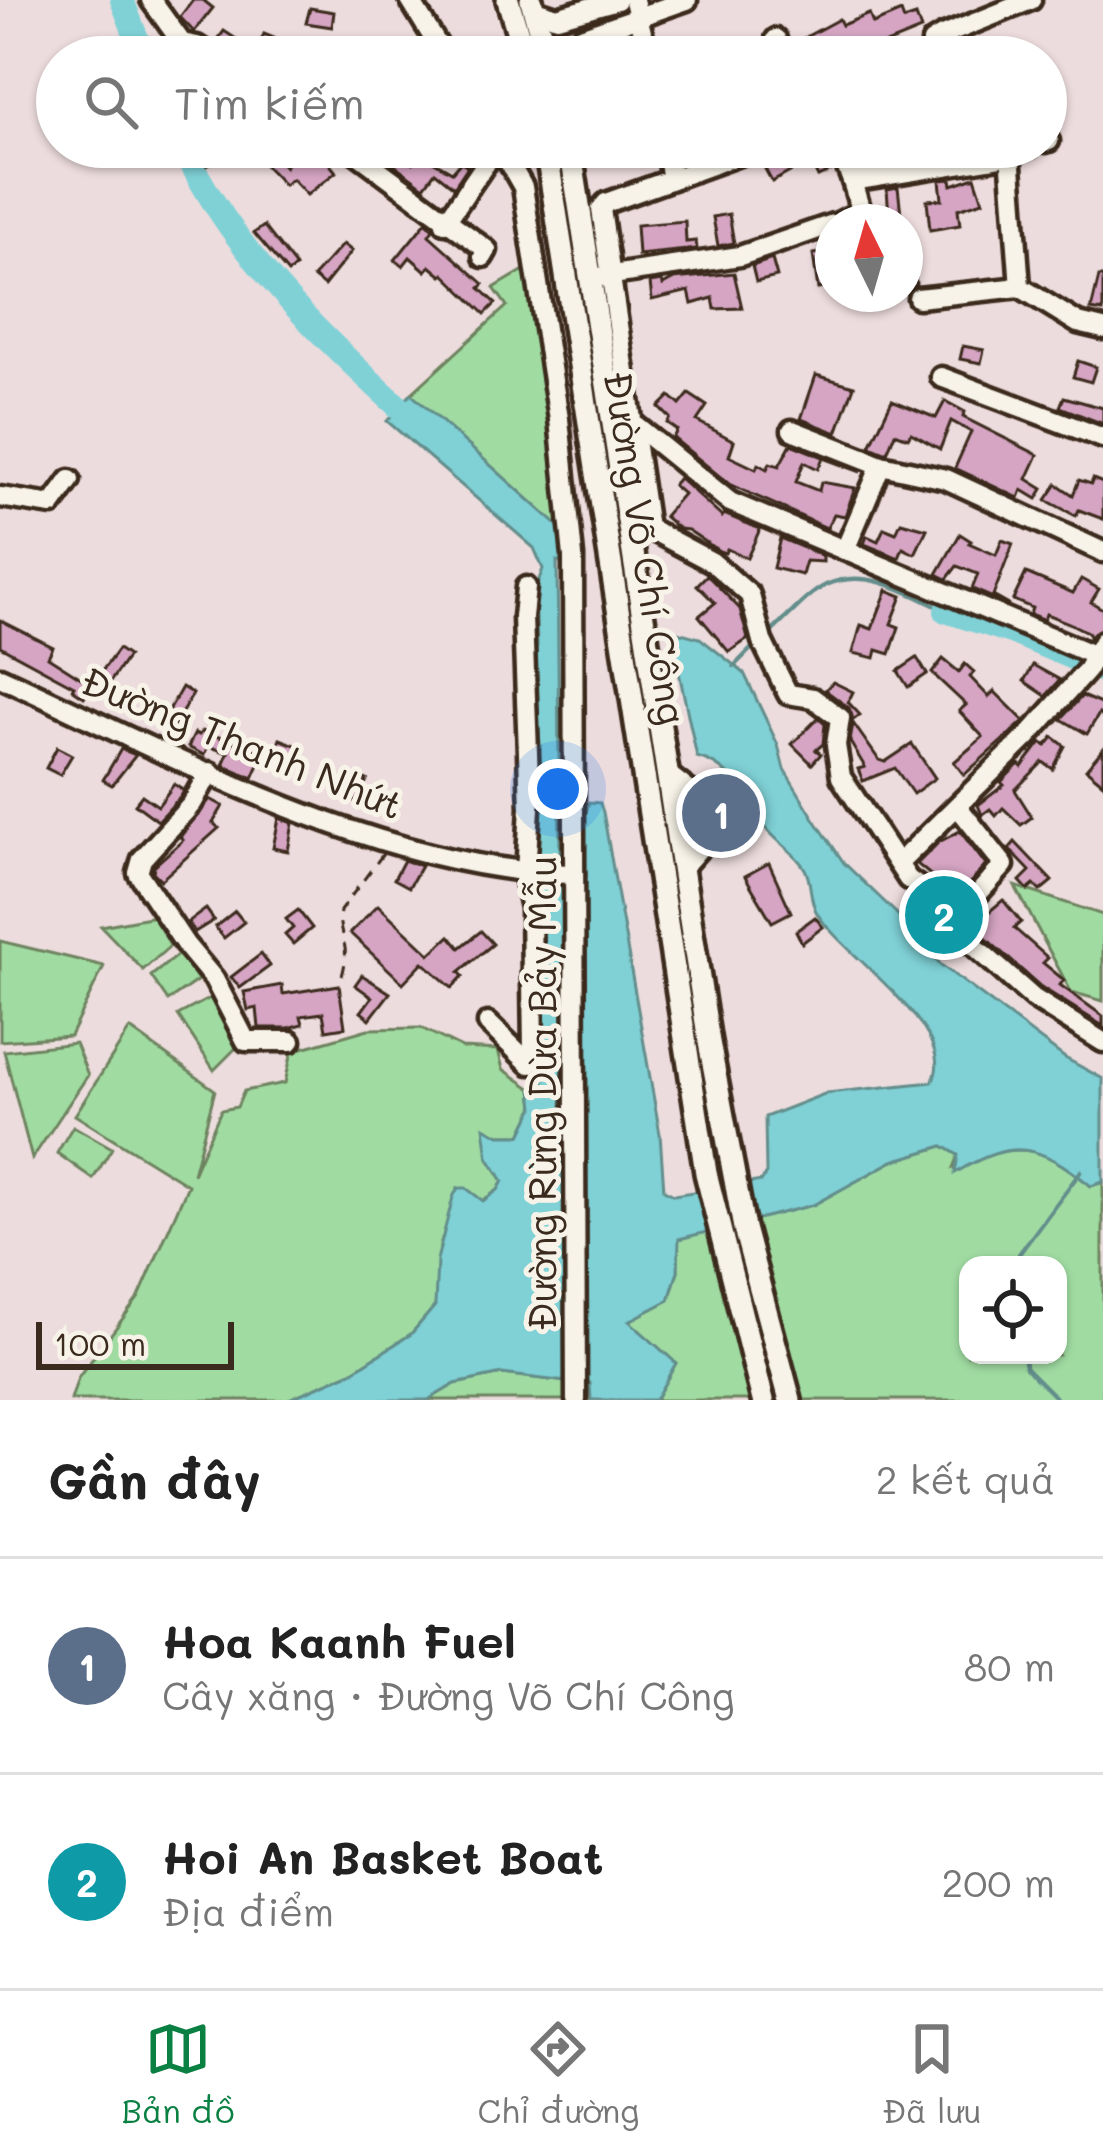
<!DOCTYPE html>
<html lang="vi">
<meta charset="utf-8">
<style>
:root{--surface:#fff;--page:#f2f2f2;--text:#222;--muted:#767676;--line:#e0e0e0;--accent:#0b8043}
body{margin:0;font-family:Mali,sans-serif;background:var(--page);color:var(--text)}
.controls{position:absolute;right:36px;bottom:36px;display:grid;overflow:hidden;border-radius:24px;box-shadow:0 3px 9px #0004}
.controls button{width:108px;height:108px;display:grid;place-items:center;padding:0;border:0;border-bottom:3px solid var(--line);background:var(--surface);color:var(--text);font:60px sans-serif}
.compass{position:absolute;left:815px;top:204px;width:108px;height:108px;border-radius:50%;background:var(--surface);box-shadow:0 3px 9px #0004;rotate:355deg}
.scale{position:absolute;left:36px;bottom:30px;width:198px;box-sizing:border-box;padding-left:12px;border:6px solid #3b2a1e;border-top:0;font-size:33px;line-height:42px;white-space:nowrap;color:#3b2a1e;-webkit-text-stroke:9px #f7f3e8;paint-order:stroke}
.you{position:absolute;left:558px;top:789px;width:42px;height:42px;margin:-30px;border:9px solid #fff;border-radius:50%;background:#1a73e8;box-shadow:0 0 0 18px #1a73e833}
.badge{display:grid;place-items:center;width:78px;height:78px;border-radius:50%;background:var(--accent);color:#fff;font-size:39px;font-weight:700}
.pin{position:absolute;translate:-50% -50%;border:6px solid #fff;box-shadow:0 3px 12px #0006}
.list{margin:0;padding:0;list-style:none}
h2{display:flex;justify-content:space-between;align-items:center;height:156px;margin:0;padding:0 48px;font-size:51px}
h2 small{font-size:39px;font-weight:400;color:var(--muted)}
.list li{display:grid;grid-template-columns:78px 1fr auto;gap:36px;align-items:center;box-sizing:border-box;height:216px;padding:0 48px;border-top:3px solid var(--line)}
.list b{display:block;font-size:45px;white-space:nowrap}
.list p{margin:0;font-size:39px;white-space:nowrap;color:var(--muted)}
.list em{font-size:39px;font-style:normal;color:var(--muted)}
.icon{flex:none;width:66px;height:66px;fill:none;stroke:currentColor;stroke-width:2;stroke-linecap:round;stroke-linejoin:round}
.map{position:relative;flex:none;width:1103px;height:1400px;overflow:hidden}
.search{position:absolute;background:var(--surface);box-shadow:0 3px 9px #0004;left:36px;right:36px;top:36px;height:132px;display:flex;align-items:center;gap:30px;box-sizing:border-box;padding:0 42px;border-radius:66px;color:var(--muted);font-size:45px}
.sheet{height:588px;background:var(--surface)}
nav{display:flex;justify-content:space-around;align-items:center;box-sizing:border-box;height:168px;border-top:3px solid var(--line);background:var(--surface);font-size:33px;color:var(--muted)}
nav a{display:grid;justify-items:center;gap:6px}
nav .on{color:var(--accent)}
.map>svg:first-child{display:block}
.green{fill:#a0dca2;stroke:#6e8360;stroke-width:3;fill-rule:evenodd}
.water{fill:#7fd1d6;stroke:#648e8c;stroke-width:3}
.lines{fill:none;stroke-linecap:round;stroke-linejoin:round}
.stream{stroke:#648e8c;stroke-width:4.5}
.river{stroke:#7fd1d6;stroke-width:24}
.building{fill:#d6a5c3;stroke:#3b2a1e;stroke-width:3}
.minor-casing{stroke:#3b2a1e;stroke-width:27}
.major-casing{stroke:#3b2a1e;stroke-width:30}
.path{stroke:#3b2a1e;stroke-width:3;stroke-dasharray:12 9;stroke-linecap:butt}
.minor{stroke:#f7f3e8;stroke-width:18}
.major{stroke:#f7f3e8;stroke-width:21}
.labels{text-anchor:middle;stroke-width:10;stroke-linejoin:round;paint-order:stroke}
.street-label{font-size:39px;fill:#3b2a1e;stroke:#f7f3e8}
</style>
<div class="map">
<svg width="1103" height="1400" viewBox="0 0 1103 1400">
<rect width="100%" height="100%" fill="#eddcdd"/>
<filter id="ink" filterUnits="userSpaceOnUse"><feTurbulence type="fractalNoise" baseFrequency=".00833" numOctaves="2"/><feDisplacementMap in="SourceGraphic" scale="24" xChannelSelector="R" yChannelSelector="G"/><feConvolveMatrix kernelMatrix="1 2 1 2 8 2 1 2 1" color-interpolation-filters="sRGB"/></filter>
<g filter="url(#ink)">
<g class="green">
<path d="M529,267L567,534L411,394L507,306L494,288Z"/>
<path d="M1015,886L1103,915V1001L1071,992Z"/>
<path d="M155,916L170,946L143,970L101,926Z"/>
<path d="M0,941L104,966L70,1036L0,1041Z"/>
<path d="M180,953L198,980L168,1001L151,976Z"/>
<path d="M214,996L238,1046L214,1070L178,1015Z"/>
<path d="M421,1028L462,1048L498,1050L503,1069L532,1089L534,1108L521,1135H499L486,1128L488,1157L503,1181L498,1190L482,1201L458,1188L440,1246L435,1306L411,1334L352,1372L287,1400H71L78,1378L139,1297L188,1185L75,1115L130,1029L215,1090L193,1174L221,1110L237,1107L244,1091L285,1083L292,1051L368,1029Z"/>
<path d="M75,1043L88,1075L32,1159L4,1051Z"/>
<path d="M73,1126L112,1148L93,1179L57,1153Z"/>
<path d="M943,1146L958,1155L953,1168C1017,1142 1036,1141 1091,1186L1103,1182V1400H655L676,1363L629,1321L669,1300L678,1271V1239L812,1205L893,1161ZM968,1265H1058V1355H968Z"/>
<path d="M502,1374L567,1382V1400H428L455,1384Z"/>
</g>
<g class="water">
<path d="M411,394L567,534L570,565L557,561L560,856L556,876L563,886L566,1083L562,1104L567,1382L502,1374L455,1384L428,1400H287L352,1372L411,1334L435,1306L437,1260L453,1197L458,1188H466L483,1201L498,1190L503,1181L488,1157L484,1127L499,1135H521L534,1108L532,1089L543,1086L548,1058L540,1046L534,875L540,744L533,661L537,645L535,590L543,569L534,548L387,421Z"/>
<path d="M670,630L700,638L744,673L778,745L784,769L815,820L844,863L897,914L941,965L1065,1058L1103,1079V1182L1091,1186C1038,1143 1013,1138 955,1173L958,1155L943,1146L893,1161L813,1205L679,1239L678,1271L669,1300L629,1321L676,1363L655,1400H591L590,1383L584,1379C588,1191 583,1003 585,816L589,802L600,803L603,812L660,1134L664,1190L674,1195L762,1181L766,1173L765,1117L827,1093L932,1082C962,1031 841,954 817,913C809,900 812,882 805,869C796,853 777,842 766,828C742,799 737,768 697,757Z"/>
</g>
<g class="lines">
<g class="stream">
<path d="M767,636C785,621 806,595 826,585C867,566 911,594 946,611"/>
<path d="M734,666L755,645"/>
<path d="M1020,1265L1019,1254L1081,1171"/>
<path d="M1024,1355L1025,1367L1058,1400"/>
</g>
<g class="river">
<path d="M122,0L144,57"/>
<path d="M183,147C235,257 330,346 421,427"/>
<path d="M946,611L1011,632L1103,671"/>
</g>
</g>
<g class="building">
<path d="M193,0H203L213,8L194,32L180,17Z"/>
<path d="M310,8L334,12L332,27L306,23Z"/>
<path d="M901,12L904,20L916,16L921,30L869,51L866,42L841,55L836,46L828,51L821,39L805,49L800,40L839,19L842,25L869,14L873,24Z"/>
<path d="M224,31L256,52L264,34L279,40L272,57H227L216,42Z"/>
<path d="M214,147H238L207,166L200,155Z"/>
<path d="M248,147H267L285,167L296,147H316L336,172L307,195L292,179L284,185Z"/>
<path d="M379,147H401L398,155L413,163L424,147H440L431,160L452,172L461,162L468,166L454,187L435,172L424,187L377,152Z"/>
<path d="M810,147H817L822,159L828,156L833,170L818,177L810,161L772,182L765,169Z"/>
<path d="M975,177L983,201L958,209L960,225L930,230L927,200L942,199L940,180L951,179L952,185Z"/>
<path d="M898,187L901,214L889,215L887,189Z"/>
<path d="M729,214L734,243L718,246L713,217Z"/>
<path d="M685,221L686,242L696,241L697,249L638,255L636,225Z"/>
<path d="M426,222L433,229L429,235L484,284L480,288L496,303L485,314L444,274L442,276L430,266L426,271L410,257L403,266L395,260Z"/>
<path d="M264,226L296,267L288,273L254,233Z"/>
<path d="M343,244L352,251L324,286L313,277Z"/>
<path d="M905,250H913L916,285L905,292Z"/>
<path d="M822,253L828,287L818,289L813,254Z"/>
<path d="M772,259L777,277L756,282L752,266Z"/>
<path d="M734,273L742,308L715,309L713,298L692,304L689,291L652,300L650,283L662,281L663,285L674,279Z"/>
<path d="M1099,277H1103V312L1091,310Z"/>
<path d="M963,346L984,350L981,363L960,359Z"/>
<path d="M1078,361L1096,367L1091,382L1073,377Z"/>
<path d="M816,375L854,386L837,433L801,419Z"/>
<path d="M689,394L707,406L697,421L734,441L729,456L756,469L758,464L767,469L770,463L779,466L791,444L861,472L823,458L818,469L804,462L796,482L819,491L821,482L855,488L845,516L834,514L827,528L729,484L673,438L677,430L667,423L670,418L659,407L670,396L680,405Z"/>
<path d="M1064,397L1103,408V424L1060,407Z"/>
<path d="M892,400L936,418L945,401L965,412L963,417L1038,455L1027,479L1043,489L1037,499L1022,490L1019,498L955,468L971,432L951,421L940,449L911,433L908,438L895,433L887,453L870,446Z"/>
<path d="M679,478L722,517L724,514L760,529L747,558L727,549L725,553L719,551L688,530L679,529L664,516L683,494L673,485Z"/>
<path d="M1093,479L1103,483V519L1079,510L1076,516L1046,500L1057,484L1073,495L1079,480L1091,484Z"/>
<path d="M901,522L927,529L915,554L903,548L899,558L864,544L867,536L878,541L884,528L896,533Z"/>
<path d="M960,534L971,541L969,543L996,555L1002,540L1013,544L993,596L1009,605L972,589L978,574L957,566L947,579L937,574Z"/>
<path d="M780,538L823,556V562L806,561L802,575L773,568Z"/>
<path d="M1026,573L1073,593L1081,579L1099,589L1091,602L1103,609V628L1089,638V633L1069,623L1046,614L1044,620L1030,614L1032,608L1013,600Z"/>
<path d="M707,575L740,609L748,639L729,652L699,616L715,603L697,585Z"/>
<path d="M887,590L902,596L891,624L899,627L890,654L877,650L875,658L853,653L861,625L872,629Z"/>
<path d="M0,620L53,647L48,657L92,685L118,649L128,656L99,698L87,692L84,697L72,689L74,686L0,646Z"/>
<path d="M917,658L927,674L908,687L898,671Z"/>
<path d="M943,659L959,672L965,664L974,672L970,677L989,697L994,691L1024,721L964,775L954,762L983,737L959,711L966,705L932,673Z"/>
<path d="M1033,665L1060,680L1046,696L1024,681Z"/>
<path d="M833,682L853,692L848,702L860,715L853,720L849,708L825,690Z"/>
<path d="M182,687L193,694L171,730L161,724Z"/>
<path d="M1082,696L1103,705V717L1099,714L1087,734L1061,719Z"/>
<path d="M818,718L825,724L823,744L816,750L821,754L812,764L792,744Z"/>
<path d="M853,723L879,760L885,762L912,744L935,778L913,794L895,768L863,781L858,769L865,767L850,742Z"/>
<path d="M202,731L264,753L253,778L223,765L228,753L208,746L204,755L188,747L195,733L199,735Z"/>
<path d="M1053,737L1065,746L1053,769L1043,762L1015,790L1032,817L1021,825L1003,808L996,816L990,809L982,815L978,805L1004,785L1001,782L1019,764L1022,767L1041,742L1046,746Z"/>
<path d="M280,739L303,748L293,770L271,763Z"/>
<path d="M57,747L72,755L60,775L46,768Z"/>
<path d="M121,749L136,755L112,785L103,780Z"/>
<path d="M1103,749V783L1086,769Z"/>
<path d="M355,775L367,780L356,802L345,797Z"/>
<path d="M190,780L181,796L158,821L135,804L142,795L158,806L174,784L184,791Z"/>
<path d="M726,796L733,827L745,820L753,833L718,854L724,834L717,798Z"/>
<path d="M210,799L223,806L213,823L219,828L161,880L153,872L154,866L183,840L180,837Z"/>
<path d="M279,818L293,823L288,851L273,848Z"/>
<path d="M960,831L986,865L957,897L917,864L939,842Z"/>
<path d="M1015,842L1052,881L1040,891L1034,885L1028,890L1020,881L1030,871L1009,849Z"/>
<path d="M404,860L421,866L409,887L394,879Z"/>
<path d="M769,863L791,912L772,922L745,876Z"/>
<path d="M1003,900L1021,922L1014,928L1048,958L1043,963L1064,980L1060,985L1103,1016V1026L1041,987L972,926Z"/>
<path d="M378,905L430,954L450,936L460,948L481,931L493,944L459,972L463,976L452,988L423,962L403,983L350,933Z"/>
<path d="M206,909L214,920L195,932L188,922Z"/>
<path d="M298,910L312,928L293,944L285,935L293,928L286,919Z"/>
<path d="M235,911L244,922L224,938L215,927Z"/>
<path d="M815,917L823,927L802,943L796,931Z"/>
<path d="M261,954L270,966L240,988L231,977Z"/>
<path d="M362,975L390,993L370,1019L361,1012L372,997L355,985Z"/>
<path d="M282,985L283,994L339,985L345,1027L326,1030L323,1013L301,1016L303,1024L289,1028H259L257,1008L248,1010L244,992Z"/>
</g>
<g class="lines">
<defs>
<g id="minor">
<path d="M151,0L182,43L197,46L214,57"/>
<path d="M410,0L445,57"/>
<path d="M634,0L648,57"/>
<path d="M535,10L557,17L617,0"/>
<path d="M776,39L781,57"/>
<path d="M559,57L581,37L687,0"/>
<path d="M932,57V42L942,36L1031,0"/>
<path d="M1046,142L1049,141"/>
<path d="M348,147L487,250L483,257"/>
<path d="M500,147L523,187L559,419L573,556L576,1400"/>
<path d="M666,147L672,179"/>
<path d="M761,147L606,203L601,209L648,528L712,562L750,595L762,641L788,694L813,698L840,718L836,745L841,777L908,879L959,915"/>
<path d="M839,147L852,181"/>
<path d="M1010,153L1020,287L1078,323L1103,329"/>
<path d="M840,222L861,211L852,181L1000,157L1030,147"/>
<path d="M445,223L497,147"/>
<path d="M599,277L740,256L833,224"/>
<path d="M918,298L1020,287"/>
<path d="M941,377L1103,438"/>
<path d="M629,420L730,502L1103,659"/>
<path d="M792,430L881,465L946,479L1103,552"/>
<path d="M0,497L52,505L70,480"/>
<path d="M845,550L881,465"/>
<path d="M0,677C172,755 383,872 574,874"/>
<path d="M210,772L192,804L142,859L138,873L185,944L214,979L246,1041H291"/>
<path d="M666,773L705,803L711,835L681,869"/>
<path d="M958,807L1004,865L959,915L954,928L1033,998L1103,1042"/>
<path d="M899,863L1027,737L1087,670L1103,641"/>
<path d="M526,872L530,808L523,617L526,587"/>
<path d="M488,1023L530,1064L533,1050L531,908L523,872"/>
</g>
<g id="major">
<path d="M508,0L525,57"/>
<path d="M531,0L547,57"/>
<path d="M546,147L706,1173L763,1400"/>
<path d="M570,147L709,1042L744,1228L790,1400"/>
</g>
</defs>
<use href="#minor" class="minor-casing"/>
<use href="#major" class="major-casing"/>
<path class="path" d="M342,976C352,941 337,939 340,911L383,854"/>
<use href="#minor" class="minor"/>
<use href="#major" class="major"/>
</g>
</g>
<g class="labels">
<g class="street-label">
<text transform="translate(645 548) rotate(81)" y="14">Đường Võ Chí Công</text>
<text transform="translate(242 743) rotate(22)" y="14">Đường Thanh Nhứt</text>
<text transform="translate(542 1093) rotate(-90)" y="14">Đường Rừng Dừa Bảy Mẫu</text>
</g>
</g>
</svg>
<div class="controls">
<button><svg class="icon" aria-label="locate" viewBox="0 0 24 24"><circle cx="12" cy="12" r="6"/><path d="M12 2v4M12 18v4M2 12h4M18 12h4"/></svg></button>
</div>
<svg class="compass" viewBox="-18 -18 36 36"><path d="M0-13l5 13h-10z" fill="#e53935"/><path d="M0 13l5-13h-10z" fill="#767676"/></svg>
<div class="scale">100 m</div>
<div class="you"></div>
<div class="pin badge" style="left:721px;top:813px;background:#5c6f8a">1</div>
<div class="pin badge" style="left:944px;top:915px;background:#0f9aa8">2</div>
<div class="search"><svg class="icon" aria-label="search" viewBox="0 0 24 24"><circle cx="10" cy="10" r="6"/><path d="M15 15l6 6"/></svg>Tìm kiếm</div>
</div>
<section class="sheet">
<h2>Gần đây<small>2 kết quả</small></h2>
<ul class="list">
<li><span class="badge" style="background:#5c6f8a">1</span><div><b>Hoa Kaanh Fuel</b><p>Cây xăng · Đường Võ Chí Công</p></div><em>80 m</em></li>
<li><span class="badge" style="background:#0f9aa8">2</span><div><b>Hoi An Basket Boat</b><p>Địa điểm</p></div><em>200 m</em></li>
</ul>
</section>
<nav>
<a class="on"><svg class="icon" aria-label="map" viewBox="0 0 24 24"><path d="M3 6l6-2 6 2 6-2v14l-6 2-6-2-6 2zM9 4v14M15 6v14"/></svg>Bản đồ</a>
<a><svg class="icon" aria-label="directions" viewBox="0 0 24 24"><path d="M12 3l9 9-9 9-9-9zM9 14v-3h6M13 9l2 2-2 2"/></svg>Chỉ đường</a>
<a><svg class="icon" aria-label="saved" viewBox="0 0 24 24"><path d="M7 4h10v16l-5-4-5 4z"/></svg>Đã lưu</a>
</nav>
